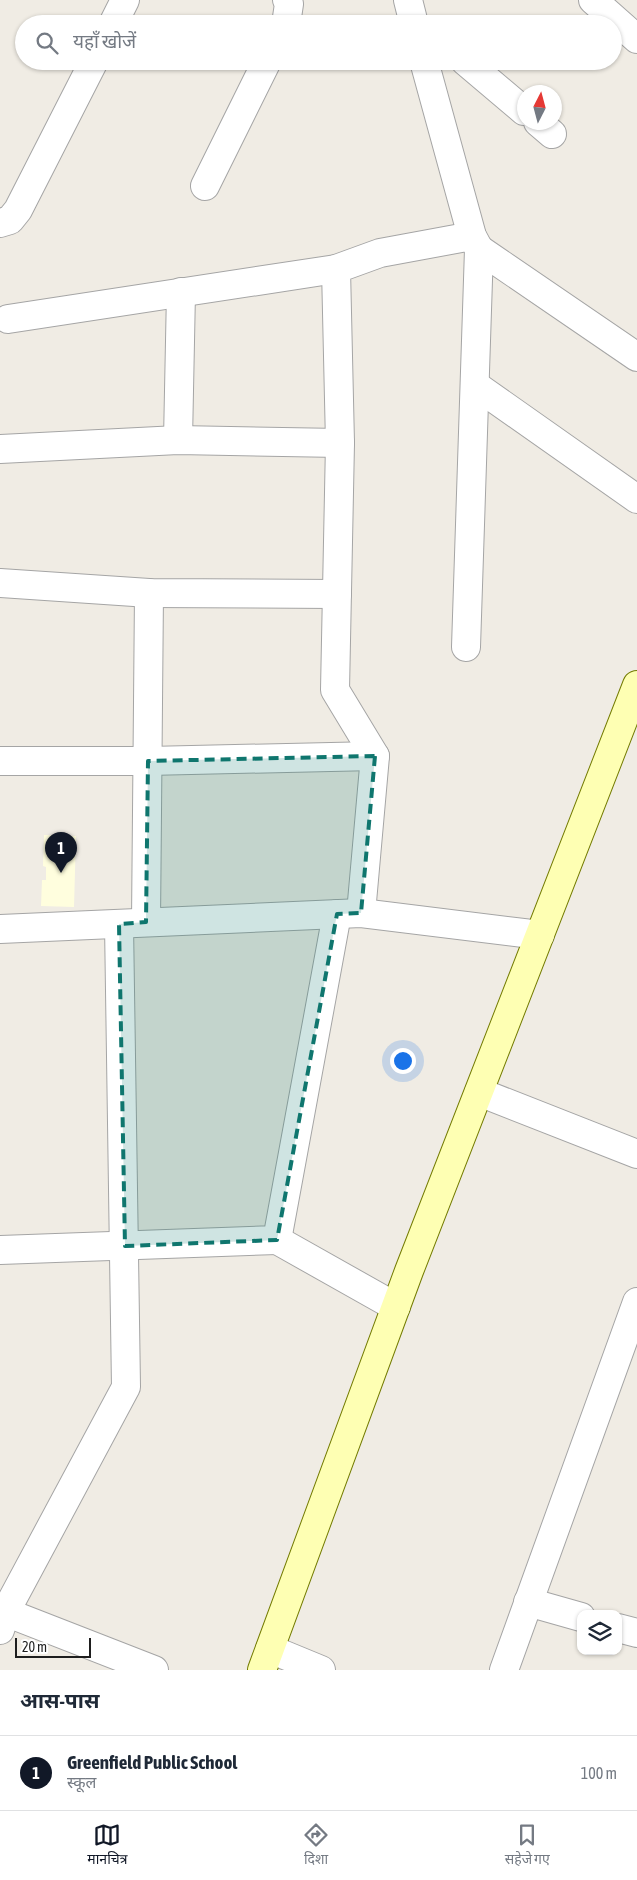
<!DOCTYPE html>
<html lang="hi">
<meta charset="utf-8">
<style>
:root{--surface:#fff;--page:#f2f2f3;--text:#1f2937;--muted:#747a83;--line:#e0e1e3;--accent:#111827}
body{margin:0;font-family:"Asap Condensed","Noto Sans Devanagari",sans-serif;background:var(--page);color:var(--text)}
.controls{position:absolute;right:15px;bottom:15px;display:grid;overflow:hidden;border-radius:10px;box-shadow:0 1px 4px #0004}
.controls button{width:45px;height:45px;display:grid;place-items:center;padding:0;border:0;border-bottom:1px solid var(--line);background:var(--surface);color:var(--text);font:25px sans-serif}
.compass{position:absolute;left:517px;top:85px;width:45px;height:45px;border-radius:50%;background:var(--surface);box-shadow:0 1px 4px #0004;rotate:6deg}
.scale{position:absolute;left:15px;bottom:12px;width:76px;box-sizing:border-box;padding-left:5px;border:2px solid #1e1e1e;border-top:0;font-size:14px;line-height:18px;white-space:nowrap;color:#1e1e1e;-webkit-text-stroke:4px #fff;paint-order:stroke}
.you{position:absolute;left:402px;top:1060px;width:18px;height:18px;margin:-12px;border:4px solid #fff;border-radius:50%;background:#1a73e8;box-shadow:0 0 0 8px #1a73e833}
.badge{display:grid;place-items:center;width:32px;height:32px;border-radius:50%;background:var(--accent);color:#fff;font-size:16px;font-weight:700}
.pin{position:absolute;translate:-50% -41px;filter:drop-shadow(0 1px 2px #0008)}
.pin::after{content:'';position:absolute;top:26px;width:18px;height:15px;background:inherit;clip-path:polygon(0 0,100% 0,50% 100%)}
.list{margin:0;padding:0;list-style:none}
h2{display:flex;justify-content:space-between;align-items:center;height:65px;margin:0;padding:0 20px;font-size:21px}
h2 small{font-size:16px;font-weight:400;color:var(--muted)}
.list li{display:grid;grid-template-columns:32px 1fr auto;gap:15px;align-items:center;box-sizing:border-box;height:75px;padding:0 20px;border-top:1px solid var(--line)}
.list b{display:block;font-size:19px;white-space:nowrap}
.list p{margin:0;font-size:16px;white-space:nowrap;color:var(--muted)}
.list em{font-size:16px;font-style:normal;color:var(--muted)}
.icon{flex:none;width:28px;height:28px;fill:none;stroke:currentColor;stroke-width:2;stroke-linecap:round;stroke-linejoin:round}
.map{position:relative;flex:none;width:637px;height:1670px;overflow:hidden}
.search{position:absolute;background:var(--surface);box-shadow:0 1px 4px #0004;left:15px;right:15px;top:15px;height:55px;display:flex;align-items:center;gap:12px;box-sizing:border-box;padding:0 18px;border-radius:28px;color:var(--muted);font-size:19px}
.sheet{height:140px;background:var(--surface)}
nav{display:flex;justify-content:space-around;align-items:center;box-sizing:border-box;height:70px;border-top:1px solid var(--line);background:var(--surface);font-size:14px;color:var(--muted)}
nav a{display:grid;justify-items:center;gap:2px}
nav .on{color:var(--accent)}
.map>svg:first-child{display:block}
.education{fill:#fffede}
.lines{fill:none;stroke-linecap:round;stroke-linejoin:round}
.street-casing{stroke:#a5a5a5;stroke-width:30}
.secondary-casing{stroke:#737b00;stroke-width:30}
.street{stroke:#fff;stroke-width:28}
.secondary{stroke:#feffb3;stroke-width:28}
.marked{fill:#0f766e;fill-opacity:0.2;stroke:#0f766e;stroke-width:4;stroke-dasharray:10 6;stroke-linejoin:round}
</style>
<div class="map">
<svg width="637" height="1670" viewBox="0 0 637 1670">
<rect width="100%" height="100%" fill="#f0ece4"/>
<path class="education" d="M44,835L76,836L74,907L41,906L42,880H46V867L43,866Z"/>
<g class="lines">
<defs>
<g id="street">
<path d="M408,0L414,24"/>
<path d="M593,0L637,39"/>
<path d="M113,24L125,0"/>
<path d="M286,24L289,4L287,0"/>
<path d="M424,61L472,236L479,249L466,647"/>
<path d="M465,61L524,111"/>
<path d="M538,122L552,134"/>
<path d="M205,186L267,61"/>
<path d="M0,223L10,220L18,210L94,61"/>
<path d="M479,249L637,357"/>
<path d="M8,319L336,269"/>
<path d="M475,385L637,499"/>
<path d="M178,440L181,292"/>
<path d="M0,449L178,440L340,443"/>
<path d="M0,583L149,593L337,594"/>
<path d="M0,761H148L375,756"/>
<path d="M361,913L375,756L335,690L340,443L336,269L380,253L472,236"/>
<path d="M146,922L149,593"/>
<path d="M0,929L361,913L540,935"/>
<path d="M479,1092L637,1154"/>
<path d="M277,1240L396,1307"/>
<path d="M0,1250L277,1240L337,914"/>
<path d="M528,1602L581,1617"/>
<path d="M0,1610L154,1670"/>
<path d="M618,1628L637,1633"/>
<path d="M0,1630L6,1611L126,1387L119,924"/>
<path d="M270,1649L321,1670"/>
<path d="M504,1670L637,1302"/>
</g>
<path id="secondary" d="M262,1670L409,1271L637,685"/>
</defs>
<use href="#street" class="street-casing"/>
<use href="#secondary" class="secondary-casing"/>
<use href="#street" class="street"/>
<use href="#secondary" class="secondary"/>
</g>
<path class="marked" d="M375,756L361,913L337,914L277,1240L125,1246L119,924L146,922L148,761Z"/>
</svg>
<div class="controls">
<button><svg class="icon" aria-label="layers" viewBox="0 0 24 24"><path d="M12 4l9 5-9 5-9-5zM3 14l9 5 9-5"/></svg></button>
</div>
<svg class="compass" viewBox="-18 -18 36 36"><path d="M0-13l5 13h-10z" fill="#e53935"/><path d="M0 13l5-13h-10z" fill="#747a83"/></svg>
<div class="scale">20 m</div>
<div class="you"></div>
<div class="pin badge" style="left:61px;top:873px">1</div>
<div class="search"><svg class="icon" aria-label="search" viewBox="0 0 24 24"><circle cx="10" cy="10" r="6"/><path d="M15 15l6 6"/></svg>यहाँ खोजें</div>
</div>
<section class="sheet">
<h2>आस-पास<small></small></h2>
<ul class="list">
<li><span class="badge">1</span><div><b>Greenfield Public School</b><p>स्कूल</p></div><em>100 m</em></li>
</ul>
</section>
<nav>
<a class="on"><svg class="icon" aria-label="map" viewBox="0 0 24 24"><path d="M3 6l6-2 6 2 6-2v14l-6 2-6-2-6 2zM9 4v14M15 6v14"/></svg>मानचित्र</a>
<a><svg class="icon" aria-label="directions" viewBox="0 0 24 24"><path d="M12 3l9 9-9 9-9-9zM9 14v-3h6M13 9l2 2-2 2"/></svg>दिशा</a>
<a><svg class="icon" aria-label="saved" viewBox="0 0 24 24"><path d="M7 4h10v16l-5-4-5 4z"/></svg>सहेजे गए</a>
</nav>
